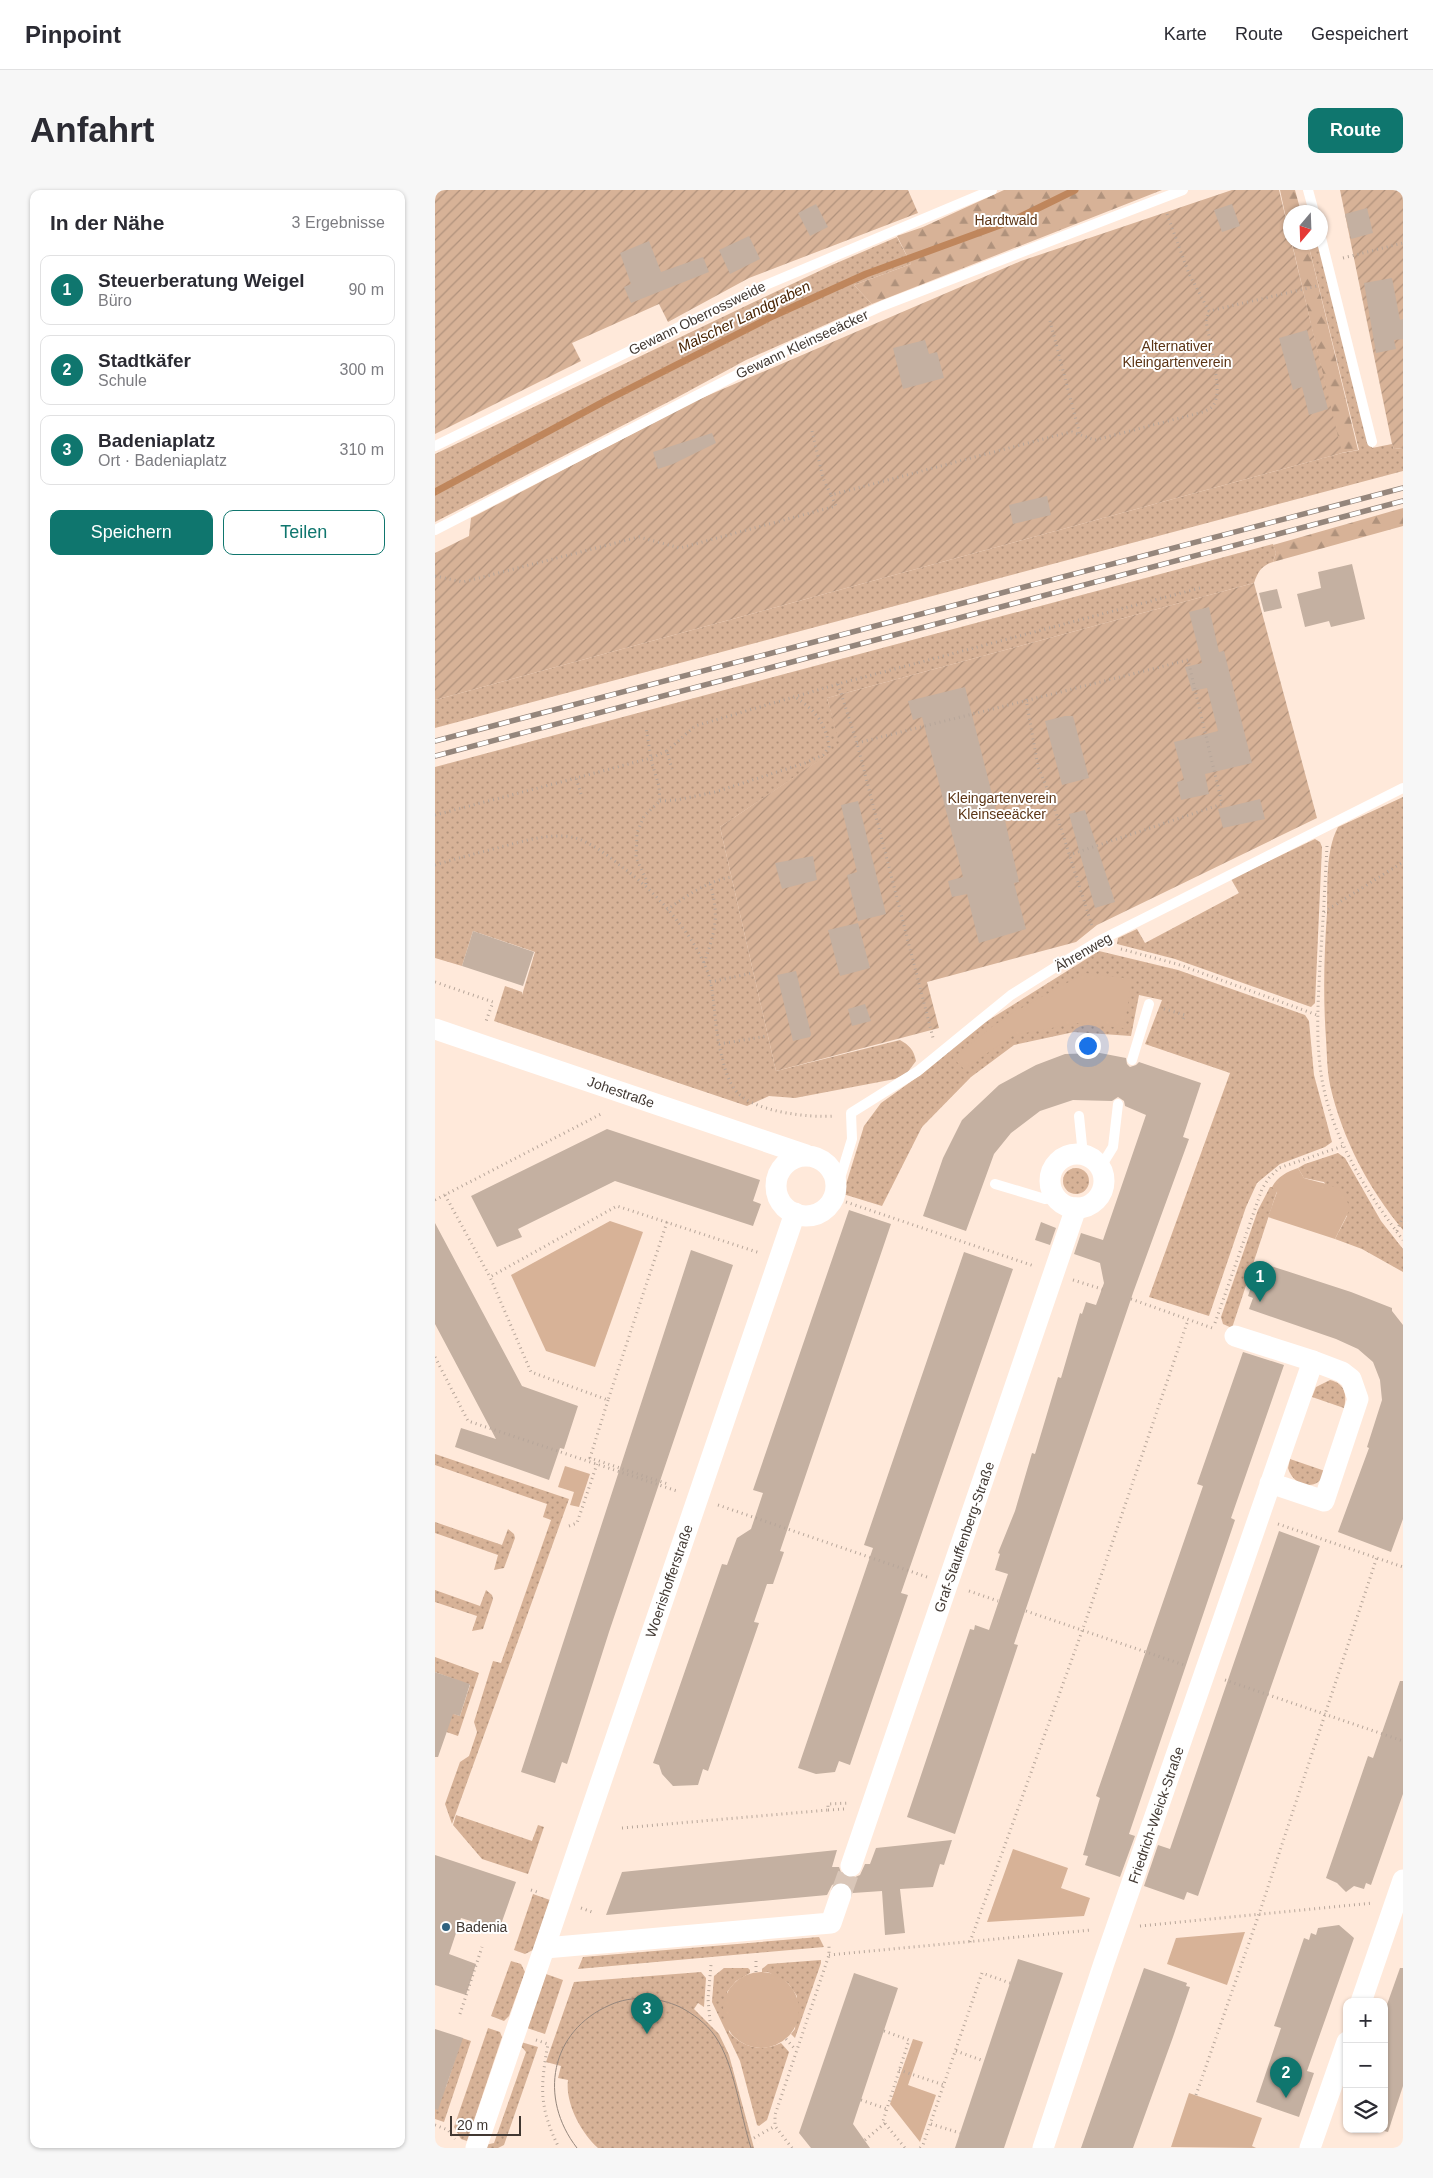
<!DOCTYPE html>
<html lang="de">
<meta charset="utf-8">
<style>
:root{--surface:#fff;--page:#f7f7f7;--text:#2b2b33;--muted:#7c7c81;--line:#e1e1e2;--accent:#0f766e}
body{margin:0;font-family:Helvetica,sans-serif;background:var(--page);color:var(--text)}
.controls{position:absolute;right:15px;bottom:15px;display:grid;overflow:hidden;border-radius:10px;box-shadow:0 1px 4px #0004}
.controls button{width:45px;height:45px;display:grid;place-items:center;padding:0;border:0;border-bottom:1px solid var(--line);background:var(--surface);color:var(--text);font:25px sans-serif}
.compass{position:absolute;left:848px;top:15px;width:45px;height:45px;border-radius:50%;background:var(--surface);box-shadow:0 1px 4px #0004;rotate:199deg}
.scale{position:absolute;left:15px;bottom:12px;width:71px;box-sizing:border-box;padding-left:5px;border:2px solid #413832;border-top:0;font-size:14px;line-height:18px;white-space:nowrap;color:#413832;-webkit-text-stroke:4px #fff;paint-order:stroke}
.you{position:absolute;left:652px;top:855px;width:18px;height:18px;margin:-12px;border:4px solid #fff;border-radius:50%;background:#1a73e8;box-shadow:0 0 0 8px #1a73e833}
.badge{display:grid;place-items:center;width:32px;height:32px;border-radius:50%;background:var(--accent);color:#fff;font-size:16px;font-weight:700}
.pin{position:absolute;translate:-50% -41px;filter:drop-shadow(0 1px 2px #0008)}
.pin::after{content:'';position:absolute;top:26px;width:18px;height:15px;background:inherit;clip-path:polygon(0 0,100% 0,50% 100%)}
.list{margin:0;padding:0;list-style:none}
h2{display:flex;justify-content:space-between;align-items:center;height:65px;margin:0;padding:0 20px;font-size:21px}
h2 small{font-size:16px;font-weight:400;color:var(--muted)}
.list li{display:grid;grid-template-columns:32px 1fr auto;gap:15px;align-items:center;box-sizing:border-box;height:70px;margin:0 10px 10px;padding:0 10px;border:1px solid var(--line);border-radius:10px}
.list b{display:block;font-size:19px;white-space:nowrap}
.list p{margin:0;font-size:16px;white-space:nowrap;color:var(--muted)}
.list em{font-size:16px;font-style:normal;color:var(--muted)}
.actions{display:flex;gap:10px;padding:15px 20px}
.actions a{flex:1;padding:11px 0;border:1px solid var(--accent);border-radius:10px;text-align:center;font-size:18px;color:var(--accent)}
.actions .main{background:var(--accent);color:#fff}
.icon{flex:none;width:28px;height:28px;fill:none;stroke:currentColor;stroke-width:2;stroke-linecap:round;stroke-linejoin:round}
.map{position:relative;flex:none;width:968px;height:1958px;overflow:hidden;border-radius:10px}
header{display:flex;align-items:center;gap:30px;box-sizing:border-box;height:70px;padding:0 25px;background:var(--surface);border-bottom:1px solid var(--line)}
header strong{font-size:24px}
nav{display:flex;gap:28px;margin-inline-start:auto;font-size:18px}
.intro{display:flex;align-items:center;justify-content:space-between;box-sizing:border-box;height:120px;padding:0 30px}
h1{margin:0;font-size:35px}
.button{padding:12px 22px;border-radius:10px;background:var(--accent);color:#fff;font-size:18px;font-weight:700}
main{display:flex;gap:30px;padding:0 30px}
aside{flex:1;background:var(--surface);border-radius:10px;box-shadow:0 1px 4px #0004}
.map>svg:first-child{display:block}
.grass{fill:url(#grass-dots)}
.forest{fill:url(#forest-firs)}
.park{fill:#d7b297}
.garden{fill:url(#garden-furrows)}
.lines{fill:none;stroke-linecap:round;stroke-linejoin:round}
.stream{stroke:#bf865c;stroke-width:7}
.building{fill:#c4b0a1}
.minor-tunnel{stroke:#d9c6b8;stroke-width:21;stroke-dasharray:21 11;stroke-linecap:butt}
.path{stroke:#b7a69a;stroke-width:3;stroke-dasharray:1 4;stroke-linecap:butt}
.service{stroke:#fff;stroke-width:10}
.minor{stroke:#fff;stroke-width:21}
.tram{stroke:#95867c;stroke-width:1}
.rail-casing{stroke:#95867c;stroke-width:5.5}
.rail{stroke:#fff;stroke-width:4;stroke-dasharray:11;stroke-linecap:butt}
.poi-dot{fill:#30627f;stroke:#fff;stroke-width:2}
.labels{text-anchor:middle;stroke-width:4;stroke-linejoin:round;paint-order:stroke}
.park-label{font-size:14px;fill:#5b3414;stroke:#fff}
.street-label{font-size:14px;fill:#413832;stroke:#fff}
.poi-label{font-size:14px;fill:#413832;stroke:#fff;text-anchor:start}
.water-label{font-size:15px;font-style:italic;fill:#472200;stroke:#fff}
</style>
<header>
<strong>Pinpoint</strong>
<nav><a>Karte</a><a>Route</a><a>Gespeichert</a></nav>
</header>
<div class="intro"><h1>Anfahrt</h1><a class="button">Route</a></div>
<main>
<aside>
<h2>In der Nähe<small>3 Ergebnisse</small></h2>
<ul class="list">
<li><span class="badge">1</span><div><b>Steuerberatung Weigel</b><p>Büro</p></div><em>90 m</em></li>
<li><span class="badge">2</span><div><b>Stadtkäfer</b><p>Schule</p></div><em>300 m</em></li>
<li><span class="badge">3</span><div><b>Badeniaplatz</b><p>Ort · Badeniaplatz</p></div><em>310 m</em></li>
</ul>
<div class="actions"><a class="main">Speichern</a><a>Teilen</a></div>
</aside>
<div class="map">
<svg width="968" height="1958" viewBox="0 0 968 1958">
<defs>
<pattern id="grass-dots" width="8" height="8" patternUnits="userSpaceOnUse" patternTransform="scale(1.25)"><rect width="8" height="8" fill="#d7b297"/><path d="M2 2h.1M6 6h.1" fill="none" stroke="#b0927c" stroke-width="1.8" stroke-linecap="round"/></pattern>
<pattern id="forest-firs" width="22" height="20" patternUnits="userSpaceOnUse" patternTransform="scale(1.25)"><rect width="22" height="20" fill="#d7b297"/><path d="M5 1l3.5 6h-7zM16 11l3.5 6h-7z" fill="#b0927c"/></pattern>
<pattern id="garden-furrows" width="10" height="10" patternUnits="userSpaceOnUse" patternTransform="scale(1.25)"><rect width="10" height="10" fill="#d7b297"/><path d="M-1 1l2-2M0 10L10 0M9 11l2-2" fill="none" stroke="#b0927c"/></pattern>
</defs>
<rect width="100%" height="100%" fill="#ffe9da"/>
<g class="grass">
<path d="M462,47L476,74L419,95L437,114L311,170L241,208L0,332V264L397,75Z"/>
<path d="M873,53H884L937,258L957,254L959,259L968,258V281L0,538V510L907,263L924,260Z"/>
<path d="M838,354L841,363L838,372C826,376 823,382 819,393L392,508L406,556L285,637L341,881L465,850C474,855 479,860 481,871L472,883L460,889L360,908L334,906L312,916L59,831L70,796L87,802V805L100,762L38,741L27,776L0,768V577Z"/>
<path d="M968,607V1040C933,998 907,948 895,895C892,880 892,864 891,849C888,807 889,765 892,723C893,695 890,662 903,637Z"/>
<path d="M880,649L885,652L887,657L880,813L876,817L740,769L682,754L683,748L702,739L710,753L804,703L796,689Z"/>
<path d="M664,761L743,780L870,825L874,831L879,885L897,952L890,957L845,974L822,993L811,1017L774,1126L714,1107L795,883L710,854L727,810L704,805L696,846L639,842L579,855L536,887L487,937L447,1016L408,1004L429,936L446,913L488,883L541,838Z"/>
<path d="M903,963L910,968L946,1031L968,1059V1082L927,1059L900,1049L912,1026L889,992L869,988L863,978L870,974Z"/>
<circle cx="641" cy="991" r="13"/>
<path d="M835,997H839L842,1001L797,1138L788,1134L786,1127L823,1020Z"/>
<path d="M895,1190C910,1194 912,1204 909,1218L877,1207L881,1197Z"/>
<path d="M0,1264L134,1309L17,1634L10,1614L25,1572L34,1566L42,1542L39,1532L58,1471L66,1473L116,1330L108,1327L112,1314L0,1275Z"/>
<path d="M855,1269L890,1281C884,1303 858,1297 853,1278Z"/>
<path d="M0,1332L67,1355L73,1339L79,1344L80,1348L69,1378L59,1380L63,1365L0,1343Z"/>
<path d="M0,1400L45,1416L51,1400L57,1405L58,1409L48,1439L37,1441L42,1426L0,1412Z"/>
<path d="M0,1467L44,1483L23,1546L0,1538V1518L25,1526L35,1495L0,1482Z"/>
<path d="M21,1625L97,1651L103,1635L109,1637L93,1684L47,1669L18,1635Z"/>
<path d="M98,1704L115,1710L98,1760L90,1764L79,1760Z"/>
<path d="M384,1747L389,1757L143,1779L148,1767Z"/>
<path d="M386,1770V1773L360,1848L356,1844L360,1839L362,1806L353,1793L333,1782H327V1779L333,1774Z"/>
<path d="M76,1771L86,1774L90,1782L74,1826L69,1831L56,1826Z"/>
<path d="M289,1778H313L315,1780V1783L301,1791L292,1802L294,1842C308,1858 327,1862 346,1853L354,1862L332,1930L324,1936L322,1935L305,1871L277,1812L279,1786Z"/>
<path d="M266,1782L271,1788L269,1817L263,1813L259,1819L284,1844L294,1865L319,1958H163C146,1943 130,1913 133,1890L123,1888L126,1876L111,1872L139,1792Z"/>
<path d="M111,1784L128,1790L110,1844L92,1838Z"/>
<path d="M53,1838L65,1842L67,1847L32,1951L26,1949L19,1937Z"/>
<path d="M27,1848L36,1851L9,1932L0,1929V1909L11,1897Z"/>
<path d="M86,1852L103,1857L69,1955L63,1958H49L50,1955L59,1953L91,1862L85,1855Z"/>
</g>
<g class="forest">
<path d="M569,0H727L437,114L419,95L476,74L462,46L488,37Z"/>
<path d="M845,0H860L866,22H856L855,47Z"/>
<path d="M857,53H873L923,260L906,263Z"/>
<path d="M968,318V336L838,372L841,363L838,355Z"/>
</g>
<g class="park">
<path d="M650,783L697,789L689,838L643,833L579,845L529,879L518,868L558,836L579,822Z"/>
<path d="M863,978L869,988C891,995 908,993 915,1019L900,1049L833,1027L842,1002L837,997C843,986 852,982 863,978Z"/>
<path d="M175,1031L208,1042L160,1177L111,1161L76,1085Z"/>
<path d="M130,1276L155,1284L144,1317L135,1315L139,1302L123,1297Z"/>
<path d="M578,1659L633,1678L626,1698L655,1708L649,1726L552,1732Z"/>
<path d="M810,1742L792,1795L732,1774L741,1748Z"/>
<circle cx="326" cy="1820" r="38"/>
<path d="M478,1849L488,1852L473,1895L501,1905L485,1952L455,1914Z"/>
<path d="M754,1903L827,1928L817,1956L821,1958L736,1957Z"/>
</g>
<g class="garden">
<path d="M0,0H473L483,23L314,88L233,132L224,114L137,153L146,171L0,244Z"/>
<path d="M797,0H844L907,263L0,510V363L34,346L36,328L260,211L586,71Z"/>
<path d="M905,0H968V258L959,259L957,254Z"/>
<path d="M819,393L882,628L662,735L641,752L492,792L504,838L341,881L285,637L405,556L392,508Z"/>
</g>
<g class="lines">
<path class="stream" d="M0,302L170,211L338,126L431,84L579,30L640,0"/>
</g>
<g class="building">
<path d="M381,14L393,37L375,46L363,23Z"/>
<path d="M797,14L805,36L787,42L779,20Z"/>
<path d="M932,18L938,43L916,49L910,24Z"/>
<path d="M314,46L325,69L295,84L284,60Z"/>
<path d="M214,51L226,82L268,67L274,82L196,113L189,97L196,94L185,63Z"/>
<path d="M957,88L965,130L968,129V149L959,150L961,159L941,163L929,93Z"/>
<path d="M872,140L893,219L874,225L867,197L858,200L844,148Z"/>
<path d="M490,150L494,164L502,162L509,188L468,199L458,158Z"/>
<path d="M277,243L281,253L238,274L223,279L218,262Z"/>
<path d="M612,306L616,325L578,334L574,315Z"/>
<path d="M917,374L930,429L896,437L894,431L870,437L862,404L886,398L883,382Z"/>
<path d="M842,399L847,418L829,422L824,403Z"/>
<path d="M774,417L784,462L789,461L817,573L770,584L774,604L746,610L742,592L749,590L739,552L783,541L772,498L757,501L750,477L767,473L754,422Z"/>
<path d="M530,497L563,628L569,626L584,692L579,693L591,739L544,753L532,704L517,707L513,691L528,687L487,527L478,530L473,511Z"/>
<path d="M630,526H638L654,588L627,595L610,531Z"/>
<path d="M825,609L830,629L788,638L783,619Z"/>
<path d="M423,611L451,724L423,731L412,685L422,682L406,615Z"/>
<path d="M650,620L680,712L660,718L634,624Z"/>
<path d="M378,666L382,690L347,699L340,673Z"/>
<path d="M423,733L435,778L405,786L393,740Z"/>
<path d="M38,741L99,762L88,796L27,776Z"/>
<path d="M361,781L376,844L375,847L358,851L342,785Z"/>
<path d="M430,814L436,831L417,836L413,819Z"/>
<path d="M665,863L691,868L692,874L695,877L701,875L704,872L766,893L748,947L754,949L698,1103L579,1454L583,1455L520,1644L472,1627L535,1439L539,1440L540,1435L554,1440L573,1384L560,1380L565,1364L563,1363L580,1321L597,1263L600,1264L623,1187L626,1188L645,1123L647,1124L651,1112L661,1115L669,1093L665,1073L639,1064L646,1043L668,1050L711,925L690,916L689,911L683,907L677,911L638,910L605,921L576,943L559,964L531,1041L488,1026L508,968L527,930L564,895L601,875L630,864Z"/>
<path d="M172,939L325,990L318,1011L326,1014L318,1036L180,991L83,1039L87,1047L62,1057L36,1006Z"/>
<path d="M414,1020L456,1034L345,1361L349,1362L338,1394H332L319,1432L324,1433L273,1581L268,1579L263,1595L238,1596L227,1584L224,1575L218,1573L287,1374L292,1375L302,1348L316,1339L328,1303L318,1300Z"/>
<path d="M606,1032L621,1038L615,1055L600,1050Z"/>
<path d="M0,1033L87,1196L143,1216L129,1259L125,1258L114,1290L20,1257L26,1238L61,1249L0,1134Z"/>
<path d="M256,1060L298,1075L174,1442L132,1574L127,1572L120,1593L86,1582Z"/>
<path d="M529,1062L578,1079L466,1403L473,1405L415,1575L404,1571L400,1582L381,1584L363,1578L438,1358L429,1355Z"/>
<path d="M830,1074L916,1102L957,1118V1121L968,1135V1329L956,1362L903,1342L934,1258L932,1257L947,1210L945,1190L938,1172L923,1159L901,1149L814,1119L818,1108L813,1106L820,1085L826,1087Z"/>
<path d="M808,1162L849,1175L796,1328L800,1330L694,1644L700,1646L685,1687L650,1675L653,1666L648,1665L665,1608L661,1606L768,1296L762,1294Z"/>
<path d="M844,1341L885,1356L763,1706L752,1702L749,1710L709,1696L723,1655L735,1659Z"/>
<path d="M0,1482L35,1494L25,1526L18,1524L3,1567H0Z"/>
<path d="M965,1491H968V1604L936,1695L931,1693L929,1699L919,1696L911,1702L902,1693L891,1688L933,1566L938,1568Z"/>
<path d="M517,1650L509,1675L505,1674L498,1697L465,1699L470,1743L450,1745L447,1701L418,1703L415,1695L404,1692L397,1695L392,1705L171,1725L187,1682L402,1660L397,1677H404L407,1685L418,1688L425,1685L430,1674H435L441,1658Z"/>
<path d="M0,1665L81,1692L64,1740L26,1728L14,1764L41,1774L31,1805L0,1795Z"/>
<path d="M904,1735L919,1748L872,1881L879,1883L864,1927L821,1912L846,1838L839,1836L869,1748L874,1750L876,1743L881,1745L883,1738Z"/>
<path d="M583,1769L628,1783L625,1792L569,1958H520Z"/>
<path d="M709,1778L752,1793L751,1796L755,1797L738,1847L698,1958H646Z"/>
<path d="M965,1778H968V1896L953,1942L949,1941V1823Z"/>
<path d="M419,1783L463,1798L418,1934L435,1958H376L364,1943Z"/>
<path d="M0,1839L28,1848L3,1920L0,1919Z"/>
</g>
<g class="lines">
<path class="minor-tunnel" d="M406,1704L416,1676"/>
<g class="path">
<path d="M732,24L754,84L774,121L882,96"/>
<path d="M908,68L968,53"/>
<path d="M615,131L645,245"/>
<path d="M377,241L388,288L396,305"/>
<path d="M0,386L28,392L204,347L245,358L401,316L396,305L627,244L637,242L660,250L768,222C775,219 779,217 781,209C786,196 774,148 771,131L774,121"/>
<path d="M403,494L422,553L498,848"/>
<path d="M591,509L603,577L617,610L657,736"/>
<path d="M422,553L753,470L787,614L634,665"/>
<path d="M232,561L260,536L403,494L765,398"/>
<path d="M146,604L141,588L216,568L232,561L237,579"/>
<path d="M225,611L242,610L280,602L370,573L388,565L394,557C391,533 380,520 360,507"/>
<path d="M0,625L141,588"/>
<path d="M892,656C890,695 888,734 885,774C883,814 880,855 888,895C900,953 933,1004 968,1050"/>
<path d="M0,675C23,668 46,662 70,656C89,651 108,645 129,646C152,647 174,667 191,680C222,703 260,746 273,783C280,805 279,830 284,854C287,868 291,888 300,900C317,922 374,928 400,926"/>
<path d="M211,694V689L201,668L202,643L209,626L225,611L224,596L217,573L211,538"/>
<path d="M232,720C251,706 272,691 297,687"/>
<path d="M889,722L968,672"/>
<path d="M686,759L742,774L882,825"/>
<path d="M269,773C280,742 285,726 275,694"/>
<path d="M0,792L58,812L50,834"/>
<path d="M275,792L318,783"/>
<path d="M729,819L750,825L747,831"/>
<path d="M284,854L333,846"/>
<path d="M335,990L342,991"/>
<path d="M10,1005L55,1087"/>
<path d="M0,1010L166,924"/>
<path d="M411,1012L599,1076"/>
<path d="M232,1032L173,1210L96,1182L55,1087L182,1016L325,1063"/>
<path d="M962,1041L968,1026"/>
<path d="M638,1090L670,1100"/>
<path d="M696,1109L780,1139"/>
<path d="M780,1133L827,999L834,988L844,978L908,956"/>
<path d="M0,1167L33,1231L242,1301"/>
<path d="M173,1210L155,1268L233,1294"/>
<path d="M283,1315L492,1387"/>
<path d="M843,1334L968,1377"/>
<path d="M134,1336L142,1333L162,1274"/>
<path d="M534,1401L563,1411"/>
<path d="M591,1421L749,1475"/>
<path d="M790,1490L968,1551"/>
<path d="M393,1620L409,1619V1622"/>
<path d="M187,1638L393,1620V1614L414,1613"/>
<path d="M96,1700L105,1703"/>
<path d="M146,1718L157,1722"/>
<path d="M705,1736L938,1713"/>
<path d="M535,1752L651,1430L753,1130"/>
<path d="M394,1765L656,1740"/>
<path d="M321,1771V1782"/>
<path d="M25,1824L47,1757"/>
<path d="M275,1831L273,1809L276,1775"/>
<path d="M449,1841L474,1850L448,1931L470,1958"/>
<path d="M351,1849L360,1859"/>
<path d="M101,1850L113,1854C105,1898 104,1917 124,1958"/>
<path d="M521,1861L549,1871"/>
<path d="M464,1880L509,1895"/>
<path d="M761,1905L824,1724L942,1367"/>
<path d="M426,1910L452,1919"/>
<path d="M496,1934L525,1943"/>
<path d="M0,1935L13,1940L20,1949"/>
<path d="M319,1948L340,1936"/>
<path d="M430,1950L450,1933"/>
<path d="M357,1958L340,1936V1925L394,1765V1756"/>
<path d="M485,1958L488,1955L547,1783L575,1793"/>
</g>
<g class="service">
<path d="M873,0L879,22"/>
<path d="M886,48L937,252"/>
<path d="M0,256L326,97L557,0"/>
<path d="M0,340L356,157L447,116L748,0"/>
<path d="M697,870L714,814"/>
<path d="M644,926L648,965"/>
<path d="M665,978L678,957L683,914"/>
<path d="M560,994L610,1009L621,1008"/>
<path d="M402,998L417,949L416,923L483,881L576,805L619,778L662,752L968,598"/>
</g>
<g class="minor">
<path d="M0,839L371,965"/>
<circle cx="642" cy="991" r="27"/>
<circle cx="371" cy="996" r="30"/>
<path d="M800,1146L878,1171"/>
<path d="M416,1676L641,1018"/>
<path d="M110,1758L396,1733L406,1704"/>
<path d="M926,1812L968,1690"/>
<path d="M41,1958L360,1023"/>
<path d="M608,1958L669,1773L878,1171L907,1182L916,1189L923,1209L889,1311L835,1293"/>
<path d="M875,1958L912,1852"/>
</g>
<path class="tram" d="M142,1958C103,1908 115,1841 175,1815C197,1805 223,1807 245,1817C258,1824 271,1833 280,1846C300,1875 305,1924 316,1958"/>
<defs>
<g id="rail">
<path d="M0,551L968,298"/>
<path d="M0,566L968,311"/>
</g>
</defs>
<use href="#rail" class="rail-casing"/>
<use href="#rail" class="rail"/>
</g>
<circle class="poi-dot" cx="11" cy="1737" r="5"/>
<g class="labels">
<g class="park-label">
<text x="571" y="35">Hardtwald</text>
<text x="742" y="161">Alternativer<tspan x="742" dy="16">Kleingartenverein</tspan></text>
<text x="567" y="613">Kleingartenverein<tspan x="567" dy="16">Kleinseeäcker</tspan></text>
</g>
<g class="street-label">
<text transform="translate(262 128) rotate(-26)" y="5">Gewann Oberrossweide</text>
<text transform="translate(367 154) rotate(-25)" y="5">Gewann Kleinseeäcker</text>
<text transform="translate(648 762) rotate(-30)" y="5">Ährenweg</text>
<text transform="translate(186 902) rotate(19)" y="5">Johestraße</text>
<text transform="translate(529 1347) rotate(-71)" y="5">Graf-Stauffenberg-Straße</text>
<text transform="translate(234 1391) rotate(-71)" y="5">Woerishofferstraße</text>
<text transform="translate(721 1625) rotate(-71)" y="5">Friedrich-Weick-Straße</text>
</g>
<g class="poi-label">
<text x="21" y="1742">Badenia</text>
</g>
<g class="water-label">
<text transform="translate(309 127) rotate(-26)" y="5">Malscher Landgraben</text>
</g>
</g>
</svg>
<div class="controls">
<button>+</button>
<button>−</button>
<button><svg class="icon" aria-label="layers" viewBox="0 0 24 24"><path d="M12 4l9 5-9 5-9-5zM3 14l9 5 9-5"/></svg></button>
</div>
<svg class="compass" viewBox="-18 -18 36 36"><path d="M0-13l5 13h-10z" fill="#e53935"/><path d="M0 13l5-13h-10z" fill="#7c7c81"/></svg>
<div class="scale">20 m</div>
<div class="you"></div>
<div class="pin badge" style="left:825px;top:1112px">1</div>
<div class="pin badge" style="left:851px;top:1908px">2</div>
<div class="pin badge" style="left:212px;top:1844px">3</div>
</div>
</main>
